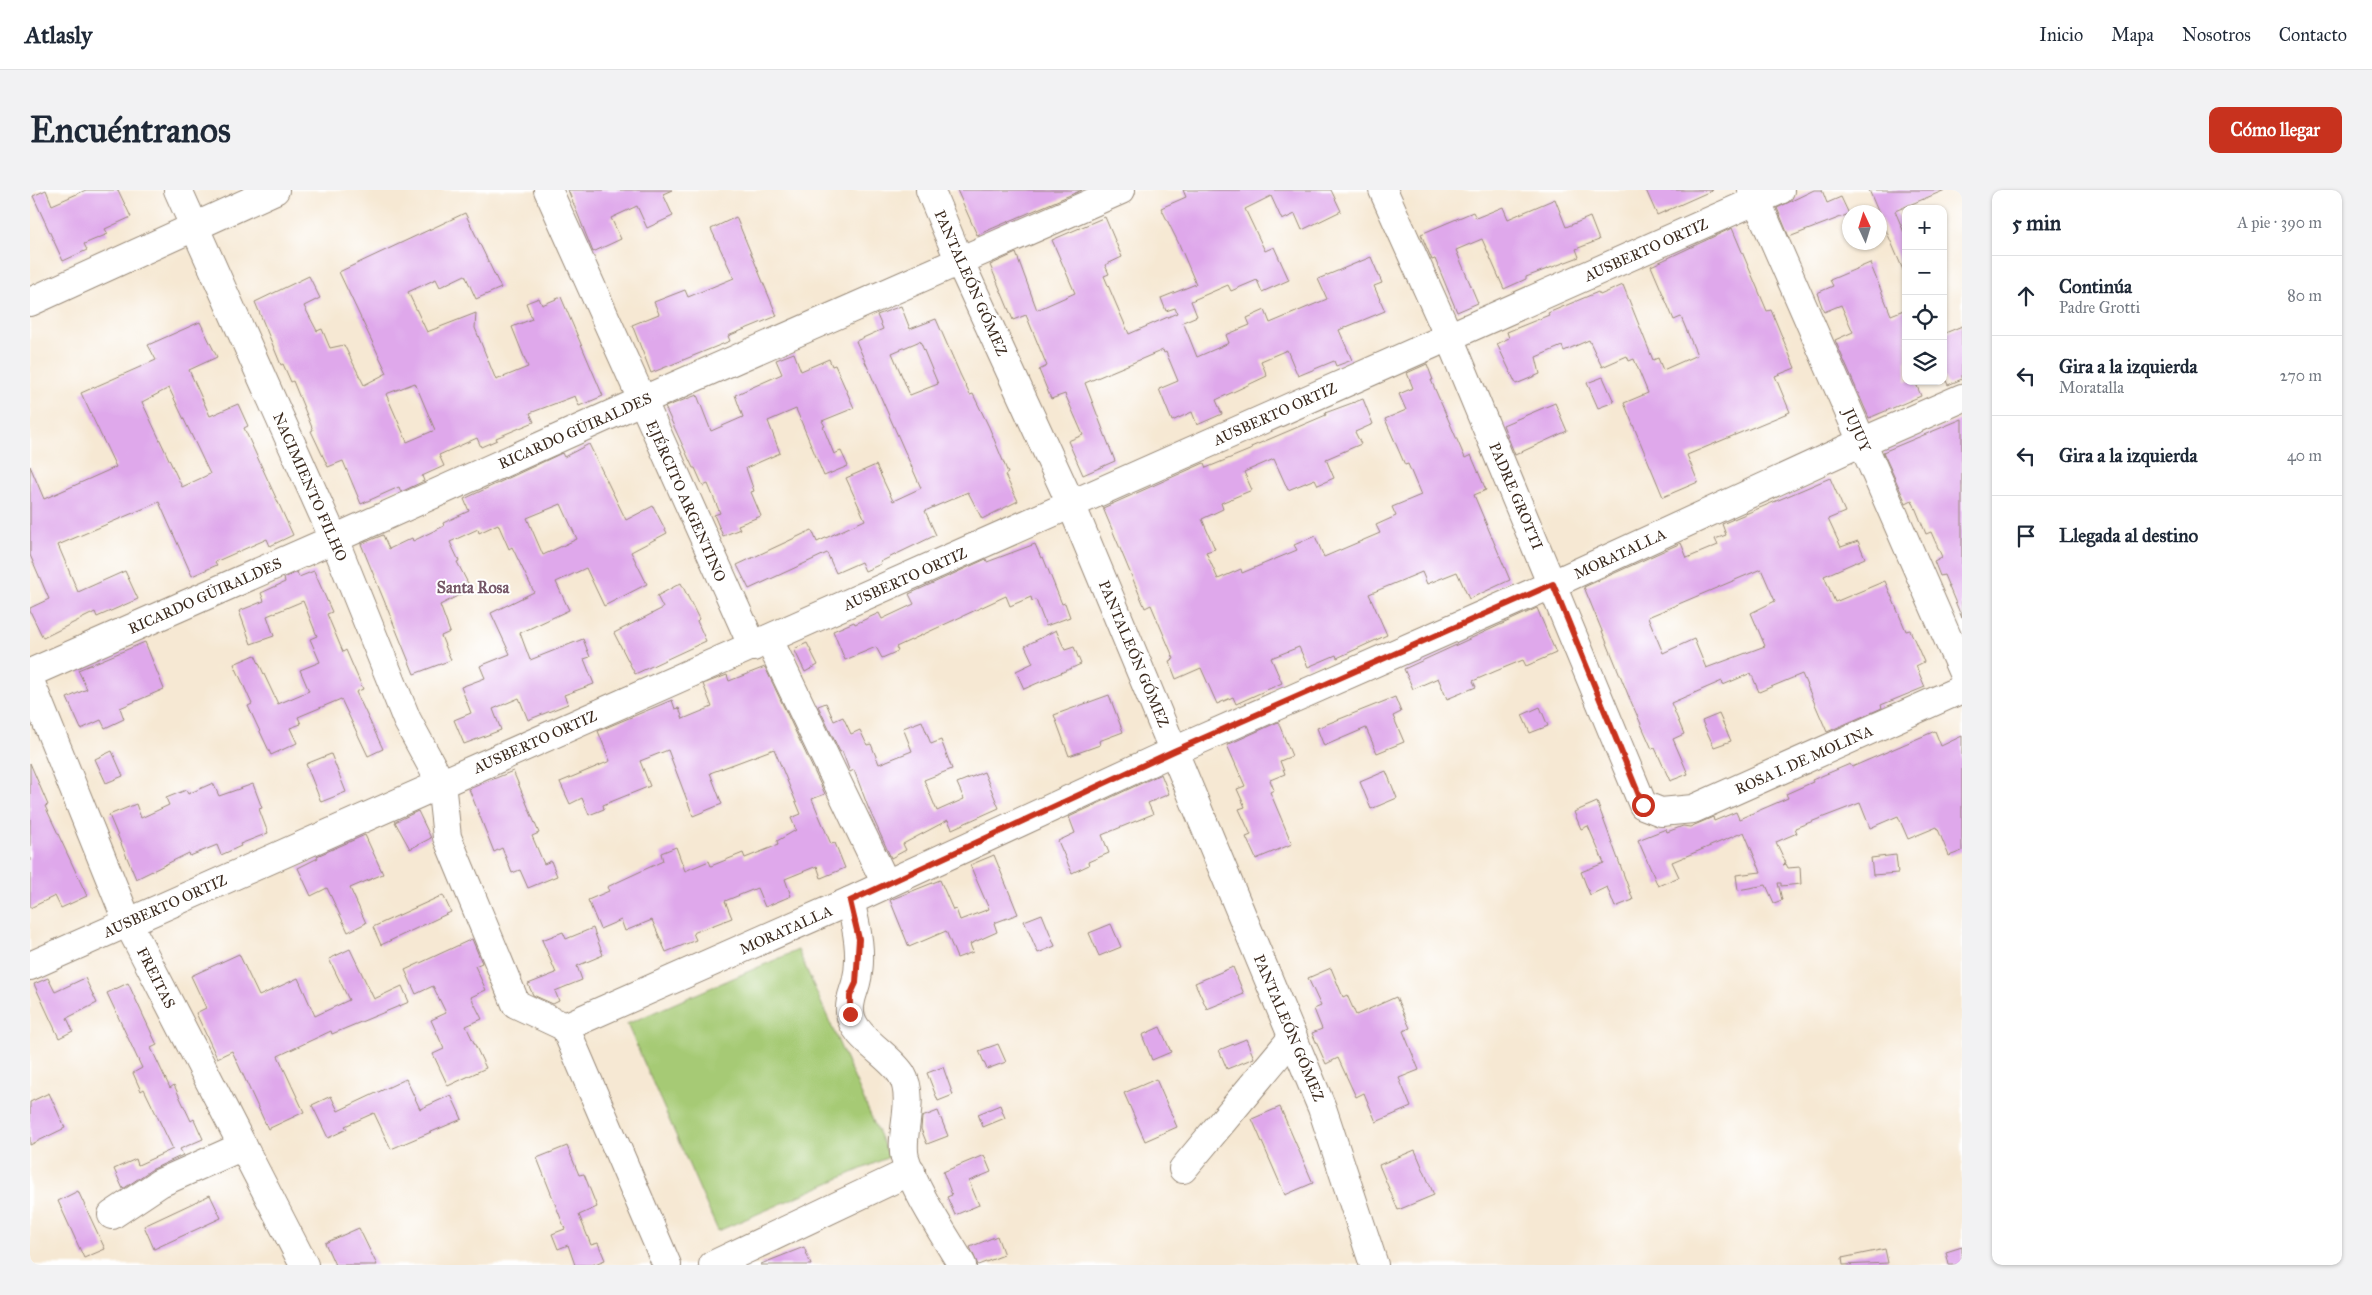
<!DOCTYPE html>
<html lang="es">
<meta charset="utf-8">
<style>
:root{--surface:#fff;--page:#f2f2f3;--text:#1f2937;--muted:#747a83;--line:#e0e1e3;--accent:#c8321e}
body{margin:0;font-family:"IM FELL Great Primer",serif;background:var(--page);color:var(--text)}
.controls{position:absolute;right:15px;top:15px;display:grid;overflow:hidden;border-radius:10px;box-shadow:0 1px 4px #0004}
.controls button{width:45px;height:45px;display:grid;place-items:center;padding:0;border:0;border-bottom:1px solid var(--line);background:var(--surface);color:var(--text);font:25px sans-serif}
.compass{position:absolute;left:1812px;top:15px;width:45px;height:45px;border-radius:50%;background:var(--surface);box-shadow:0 1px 4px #0004;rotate:356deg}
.stop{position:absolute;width:15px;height:15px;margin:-11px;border:4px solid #c8321e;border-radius:50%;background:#fff}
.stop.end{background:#c8321e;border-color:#fff;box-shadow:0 1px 5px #0008}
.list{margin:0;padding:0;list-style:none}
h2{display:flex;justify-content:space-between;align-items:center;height:65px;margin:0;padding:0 20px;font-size:21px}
h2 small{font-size:16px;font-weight:400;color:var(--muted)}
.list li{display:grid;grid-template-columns:32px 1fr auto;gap:15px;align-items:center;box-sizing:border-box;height:80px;padding:0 20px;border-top:1px solid var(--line)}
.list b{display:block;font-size:19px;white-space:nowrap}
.list p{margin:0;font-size:16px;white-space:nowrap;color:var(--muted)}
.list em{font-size:16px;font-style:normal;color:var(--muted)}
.icon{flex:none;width:28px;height:28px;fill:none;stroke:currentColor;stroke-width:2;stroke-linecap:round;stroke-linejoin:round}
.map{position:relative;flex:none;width:1932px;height:1075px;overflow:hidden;border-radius:10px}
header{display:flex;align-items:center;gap:30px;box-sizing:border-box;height:70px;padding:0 25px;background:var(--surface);border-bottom:1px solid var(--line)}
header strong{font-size:24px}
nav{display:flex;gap:28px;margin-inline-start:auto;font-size:18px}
.intro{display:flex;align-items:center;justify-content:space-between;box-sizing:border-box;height:120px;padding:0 30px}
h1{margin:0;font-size:35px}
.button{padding:12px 22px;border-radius:10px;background:var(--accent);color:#fff;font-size:18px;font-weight:700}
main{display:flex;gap:30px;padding:0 30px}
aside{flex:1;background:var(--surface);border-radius:10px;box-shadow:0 1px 4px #0004}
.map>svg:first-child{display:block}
.green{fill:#a6ca74;stroke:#707a49}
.building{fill:#dfa8eb;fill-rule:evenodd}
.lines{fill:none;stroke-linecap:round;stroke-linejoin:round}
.minor-casing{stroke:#988978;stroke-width:30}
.major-casing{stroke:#988978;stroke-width:30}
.minor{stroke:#fff;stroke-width:28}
.major{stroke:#fff;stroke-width:28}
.route{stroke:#c8321e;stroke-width:6}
.labels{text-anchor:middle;stroke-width:4;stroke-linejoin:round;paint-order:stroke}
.street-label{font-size:15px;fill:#3b2a1e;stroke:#fff}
.neighbourhood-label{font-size:16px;font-weight:bold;fill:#745666;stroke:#fff}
</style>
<header>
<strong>Atlasly</strong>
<nav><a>Inicio</a><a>Mapa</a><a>Nosotros</a><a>Contacto</a></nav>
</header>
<div class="intro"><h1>Encuéntranos</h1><a class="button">Cómo llegar</a></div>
<main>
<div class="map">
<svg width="1932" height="1075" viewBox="0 0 1932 1075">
<rect width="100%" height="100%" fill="#fff"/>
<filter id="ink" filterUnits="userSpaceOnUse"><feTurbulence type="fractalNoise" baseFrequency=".02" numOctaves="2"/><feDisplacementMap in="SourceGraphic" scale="10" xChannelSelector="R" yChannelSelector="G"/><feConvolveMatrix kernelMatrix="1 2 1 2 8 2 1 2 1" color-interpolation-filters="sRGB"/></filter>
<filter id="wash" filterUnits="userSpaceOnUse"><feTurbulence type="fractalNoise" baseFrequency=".0096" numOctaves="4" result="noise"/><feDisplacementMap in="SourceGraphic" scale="20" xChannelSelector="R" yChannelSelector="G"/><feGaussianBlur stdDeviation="1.12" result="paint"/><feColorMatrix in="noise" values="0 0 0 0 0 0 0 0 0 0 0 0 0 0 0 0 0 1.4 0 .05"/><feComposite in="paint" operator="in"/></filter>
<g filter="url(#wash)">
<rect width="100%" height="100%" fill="#f6e8d3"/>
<path class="green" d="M768,760L859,967L688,1041L597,834Z"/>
<g id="blocks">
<g class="building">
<path d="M16,0L22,15L56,0H88L101,27L75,39L78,44L54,54L57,60L33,71L3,6Z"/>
<path d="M538,0H642L633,4L643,26L617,38L607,16L581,28L591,49L563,62Z"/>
<path d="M927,0H1052L947,45Z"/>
<path d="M1153,0H1301L1311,21L1272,40L1265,24L1252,30L1241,6L1215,19L1235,61L1244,57L1259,90L1232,102L1227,90L1201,101L1198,95L1161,111L1167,126L1153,132L1167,167L1199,153L1196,145L1220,135L1217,128L1235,120L1240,133L1297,109L1288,89L1341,67L1352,93L1344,96L1355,121L1309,140L1322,170L1306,176L1304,171L1268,186L1257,160L1231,171L1237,186L1186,210L1192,224L1167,235L1162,222L1142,231L1129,199L1148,191L1136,162L1134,163L1133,160L1055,193L1085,271L1053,285L1038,251L1053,245L1035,204L1021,209L1009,180L1017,176L996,125L983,130L960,75L986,63L1007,120L1045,103L1022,50L1075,27L1092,67L1075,75L1079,84L1074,86L1099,144L1147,123L1145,118L1136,121L1131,108L1166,94L1149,54L1131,18L1156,7Z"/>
<path d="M1616,0H1683L1627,25Z"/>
<path d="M1784,0H1792L1797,13L1811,7L1819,24L1759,47L1747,18Z"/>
<path d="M1839,0H1915L1865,21L1876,47V87Z"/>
<path d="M1525,9L1536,37L1560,27L1569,50L1546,59L1549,67L1496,87V89L1474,99L1452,49L1426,60L1448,113L1427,122L1405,69L1402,70L1391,44L1443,22L1446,28L1473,17L1478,29Z"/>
<path d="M435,23L471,98L446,109L435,85L410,97L406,89L378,102L397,142L446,123L445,138L466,190L498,177L482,137L502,129L496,113L509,108L512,115L531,107L573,206L549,216L545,206L500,223L504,232L466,248L467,250L451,257L447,248L409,265L414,276L392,286L394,291L371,302L369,297L331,314L313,271L298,277L281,241L283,240L263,191L261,192L253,174L251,175L225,112L279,86L290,108L274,116L287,141L292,139L300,158L314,155L334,195L357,183L309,82ZM385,193L405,240L377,252L356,204Z"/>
<path d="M706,27L747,126L698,146L700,151L621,183L602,135L629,124L624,112L655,100L658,107L704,88L681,39Z"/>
<path d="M1702,38L1737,121L1741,120L1765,178L1745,186L1760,222L1657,265L1668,292L1633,307L1594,213L1618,203L1604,169L1599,171L1597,166L1572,177L1559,150L1534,161L1532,156L1506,167L1510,184L1486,194L1467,154L1479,148L1477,142L1519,125L1518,123L1568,102L1570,105L1593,95L1623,170L1628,168L1633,180L1667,165L1651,127L1644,130L1621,76Z"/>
<path d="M1840,73L1861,125L1876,119V191H1885L1891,206L1839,228L1805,150L1823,142L1811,115L1794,122L1787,103L1803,96L1800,90Z"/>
<path d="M871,116L880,139L906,129L930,184L940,205L943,204L959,237L978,283L975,285L988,311L952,329L938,302L895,321L906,345L850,372L851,374L835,381L831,372L806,383L797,363L719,399L707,375L782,340L787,352L835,330L816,288L846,275L863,311L891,298L826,151L853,139L847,125ZM890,151L908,194L880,205L862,163Z"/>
<path d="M170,132L187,167L159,180L180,226L208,214L218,236L214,238L263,345L240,356L237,349L185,372L187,375L162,386L129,312L28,355L48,402L95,381L108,409L67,427L65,422L13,448L0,421V418L19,409L0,365V276L14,309L86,277L51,203L126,170L118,155ZM139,198L180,284L152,297L112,212Z"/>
<path d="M1932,136V189L1918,195L1913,184V144Z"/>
<path d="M764,163L771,181L799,169L802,176L805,175L824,218L792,231L795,236L793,237L804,264L811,261L818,276L794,286L766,219L738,231L750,263L716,278L724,301L721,302L731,326L708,335L710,339L693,346L684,325L690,323L678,294L673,296L665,278H663L635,217L667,205L681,241L713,227L705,205L752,184L746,170Z"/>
<path d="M1397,174L1403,190H1401L1435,268L1441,265L1456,300L1444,305L1480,390L1439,409L1427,382L1397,394L1392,382L1339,404L1357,445L1307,468L1306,465L1278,477L1269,457L1241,468L1252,493L1206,514L1203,507L1187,514L1171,478L1146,489L1139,471L1144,469L1121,415L1115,418L1073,318L1174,273L1176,278L1222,259L1221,257L1296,225L1295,223L1333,209L1343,234L1325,242L1331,254L1296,269L1304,288L1288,295L1285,289L1258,300L1244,269L1214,282L1222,300L1191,313L1193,319L1172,329L1185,359L1176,362L1188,389L1211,379L1212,383L1267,360L1264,355L1285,346L1294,367L1350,343L1346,335L1366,326L1362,317L1391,305L1378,274L1375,275L1355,229L1376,220L1369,204L1383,198L1377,183Z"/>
<path d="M1573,187L1584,212L1568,218L1557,193Z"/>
<path d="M1525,213L1537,241L1485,265L1473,235Z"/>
<path d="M1932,229V428L1914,385L1910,386L1904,371L1912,367L1901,342L1896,344L1882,310L1876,313L1853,262Z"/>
<path d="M559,254L596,330L623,316L637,343L601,362L617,394L574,416L556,378L526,392L539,420L490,443L500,470L553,449L560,467L554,469L564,494L534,505L538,514L498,530L489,508L463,519L471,540L434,554L424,530L441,523L431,497L455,488L450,476L480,464L461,423L504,402L482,357L479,359L468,334L449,343L448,339L420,352L429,371L427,372L441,399L410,415L420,442L411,446L421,470L384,484L331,354L353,345L359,359L382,348L383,351L414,336L413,333L439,321L434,309L532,263L534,267ZM531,314L547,349L513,365L497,328Z"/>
<path d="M1800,288L1815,322L1798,329L1811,357L1828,351L1835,368L1794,386L1805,412L1855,391L1876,441L1880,440L1894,472L1886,476L1895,497L1851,515L1852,518L1797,542L1772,484L1729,502L1721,483L1693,495L1692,491L1641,513L1654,544L1643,549L1658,584L1640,591L1625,558L1622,559L1599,507L1554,397L1651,353L1657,368L1688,355L1685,349L1696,345L1692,334ZM1731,379L1745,411L1721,423L1735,456L1676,478L1664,449L1633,463L1618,427Z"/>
<path d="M1005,354L1011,368L1013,367L1032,414L1035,413L1040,427L1016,436L1006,410L1002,411L1001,407L980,416L976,406L866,457L868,461L852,468L846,457L815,470L803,441L824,432L825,434L849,423L852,429L884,414L879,404L956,369L957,372Z"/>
<path d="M284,381L302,422L297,424L313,462L316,460L333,499L326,502L353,559L338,566L311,509L268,527L271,534L260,538L267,553L241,565L218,516L222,514L204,474L225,465L248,514L279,501L270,480L290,472L280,449L287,446L273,411L237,426L244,446L221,454L209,421L234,411L231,403L255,392L254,388L267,382L269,387Z"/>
<path d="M651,393L669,429L667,431L676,451L605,484L584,443L633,418L627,406Z"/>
<path d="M1507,418L1526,463L1496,476L1493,470L1466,481L1443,491L1446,497L1417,509L1408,488L1383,499L1374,479Z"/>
<path d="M1026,440L1035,460L1044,457L1051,474L994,499L986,481L1003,473L995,456Z"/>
<path d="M115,452L134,499L90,518L94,529L75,538L71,530L51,539L37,508L57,499L48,480Z"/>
<path d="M777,453L788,475L775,482L764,459Z"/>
<path d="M735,477L795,604L782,609L801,654L805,653L815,678L791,688L787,676L755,689L761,706L735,717L727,698L695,711L702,728L663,743L666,750L636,762L622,730L595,741L591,730L570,739L558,710L579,701L577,697L633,671L631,663L646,657L655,681L679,671L681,676L713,663L715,668L748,655L747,651L766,640L761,628L771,624L744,559L680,583L692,614L663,626L638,560L610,571L620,596L573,615L574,619L559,625L552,608L540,614L530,592L580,571L568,541L642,510L645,519L649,518L653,529L682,517L673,494L697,485L699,491Z"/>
<path d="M1079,505L1093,542L1069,551L1070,555L1039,566L1024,525Z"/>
<path d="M1365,507L1371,522L1363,526L1374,552L1347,563L1336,538L1294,556L1287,538Z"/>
<path d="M796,513L804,531L813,527L821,544L830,540L837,555L841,554L849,574L882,561L873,538L892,531L901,554L911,550L922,579L894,590L907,621L934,609L927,593L954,582L969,618L922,639L918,630L873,654L876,660L861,668L838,617L824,580L820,582L812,561L810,562L788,516Z"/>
<path d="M1510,517L1518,536L1500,543L1492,525Z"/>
<path d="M1689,524L1701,551L1684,557L1672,531Z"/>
<path d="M1248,532L1262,566L1250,571L1255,584L1240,590L1244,600L1240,602L1262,654L1226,669L1216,647L1221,645L1209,619L1215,617L1207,599L1215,596L1197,555Z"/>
<path d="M1905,541L1911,556L1932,546V661L1919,666L1907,637L1878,649L1868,626L1840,638L1830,613L1765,638L1767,643L1746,652L1756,673L1753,675L1756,674L1758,678L1770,677L1771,694L1751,696V693H1748L1752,710L1744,713L1736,695L1708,700L1706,685L1731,682L1714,642L1642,672L1649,687L1628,696L1608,650L1636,639L1637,642L1653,636L1660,637L1683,627L1684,631L1706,622L1709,629L1758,608L1756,604L1783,592L1782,590L1820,574L1822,577Z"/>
<path d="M82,561L93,586L76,593L65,569Z"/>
<path d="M301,564L316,602L291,612L276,574Z"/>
<path d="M0,573L18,615L15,616L57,706L31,718L25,706L0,718Z"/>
<path d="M483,581L509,643L502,646L514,674L521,671L527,686L498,698L490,680L482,683L472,658L464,662L439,599Z"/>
<path d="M1356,581L1367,608L1341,619L1330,592Z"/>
<path d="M1131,584L1139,604L1118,613L1123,624L1072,645L1079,663L1058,672L1059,675L1042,683L1028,651L1045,643L1039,627Z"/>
<path d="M183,593L189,606L223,594L232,618L229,619L238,643L210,654L211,656L191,665L187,655L160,666L159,663L106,689L79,625L106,614L111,628L139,615L136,608L156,600L158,604Z"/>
<path d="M1567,612L1603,710L1585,717L1577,697L1560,705L1551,682L1574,673L1558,636L1551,639L1544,622Z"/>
<path d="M388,621L401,648L380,659L365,632Z"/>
<path d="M335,645L353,684L320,698L336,733L318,742L297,698L281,706L268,678L288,668L287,666Z"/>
<path d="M964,665L988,724L964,733L967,742L940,754L943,762L927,768L916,741L879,757L860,710L910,690L923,720L926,719L930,730L959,719L940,675Z"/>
<path d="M1866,665L1868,683L1843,685L1841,668Z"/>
<path d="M413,705L421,722L351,755L343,737Z"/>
<path d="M1012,724L1025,756L1008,763L994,731Z"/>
<path d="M1081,734L1091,757L1069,766L1059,743Z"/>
<path d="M563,738L573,765L547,776L552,790L525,801L529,811L523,814L503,805L498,794L526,783L512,750L533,742L536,749Z"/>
<path d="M442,749L452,773L445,776L456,800L441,807L452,829L436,836L456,878L418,896L403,864L414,859L401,830L416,823L403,796L386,804L375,780Z"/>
<path d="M320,759L344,809L372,796L379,812L302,844L301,841L248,866L274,922L238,939L202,861L187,868L166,823L176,818L161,786L209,764L229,806L268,788L285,826L319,810L299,769Z"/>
<path d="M1203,777L1214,804L1177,819L1165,793Z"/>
<path d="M1301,778L1313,807L1317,805L1326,825L1366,807L1380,838L1373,841L1389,880L1369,888L1381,917L1346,932L1334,903L1326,907L1308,868L1296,874L1282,843L1292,839L1284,819L1291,816L1278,788Z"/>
<path d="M18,788L25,802L55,788L67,813L37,828L43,841L29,848L4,794Z"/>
<path d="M98,793L127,855L121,858L140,898L144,895L161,931L164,929L173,949L150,959L153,965L121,980L93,999L84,979L106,969L108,975L143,959L114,899L111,901L103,883L112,878L77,803Z"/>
<path d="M1130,837L1141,862L1122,870L1112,845Z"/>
<path d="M1216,849L1224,868L1197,879L1189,860Z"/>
<path d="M968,854L976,872L957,879L949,861Z"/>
<path d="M913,877L923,905L908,911L897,883Z"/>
<path d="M376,889L390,919L421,905L432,929L361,959L344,923L315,936L317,939L298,948L282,915L301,906L308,921Z"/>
<path d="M1126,889L1147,937L1115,951L1094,903Z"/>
<path d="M19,903L35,938L0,955V912Z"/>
<path d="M970,915L975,928L953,937L948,924Z"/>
<path d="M1250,917L1283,993L1255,1005L1222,929Z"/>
<path d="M908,921L918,946L897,954L891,939L892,927Z"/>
<path d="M537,956L549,985L554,984L567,1017L549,1025L561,1055L568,1053L575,1070L562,1075H545L538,1055L528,1059L522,1044L535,1039L507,968Z"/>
<path d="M1385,960L1404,1005L1368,1020L1349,975Z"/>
<path d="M954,965L961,982L939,991L949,1015L925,1025L917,1007L922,1005L913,982Z"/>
<path d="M48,1001L75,1059L54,1068L28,1011Z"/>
<path d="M180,1005L191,1028L124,1059L114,1036Z"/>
<path d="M329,1038L347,1075H305L295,1053Z"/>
<path d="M967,1046L974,1065L948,1075L940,1057Z"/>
<path d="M774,1057L781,1075H731V1074Z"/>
<path d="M1932,1057V1075H1919L1916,1062Z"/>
<path d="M1855,1059L1858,1073L1813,1075L1812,1068Z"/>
</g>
</g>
</g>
<g filter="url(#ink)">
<use href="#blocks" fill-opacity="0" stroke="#988978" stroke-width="1"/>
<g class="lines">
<defs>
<g id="minor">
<path d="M148,0L304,349L377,530L411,593L417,647L486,814L535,837L637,1075"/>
<path d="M518,0L723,457"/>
<path d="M1353,0L1419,147L1613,615L1631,622L1663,619L1932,499"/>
<path d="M1722,0L1932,481"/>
<path d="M739,450L856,694"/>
<path d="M0,483L304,349L611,211L1091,0"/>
<path d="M0,491L98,733L274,1075"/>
<path d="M820,711C827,738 833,766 826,793C823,804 819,811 820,822C822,847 860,865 872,885C886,909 869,946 875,968C885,1002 914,1044 932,1075"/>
<path d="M0,776L1750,0"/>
<path d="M535,837L820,711L1144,561L1523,394L1832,252L1932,208"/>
<path d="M1153,979L1263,847"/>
<path d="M82,1025L130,993L213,956"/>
<path d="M683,1075L881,981"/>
</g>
<g id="major">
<path d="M900,0L930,72L1041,314L1292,918L1344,1075"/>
<path d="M0,112L245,0"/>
</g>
</defs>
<use href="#minor" class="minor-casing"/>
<use href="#major" class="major-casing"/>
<use href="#minor" class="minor"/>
<use href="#major" class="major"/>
</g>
</g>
<g class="lines" filter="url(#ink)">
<path class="route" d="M820,824V806L826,793L829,749L820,711L1144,561L1523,394L1613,615"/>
</g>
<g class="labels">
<g class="street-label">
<text transform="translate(1616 60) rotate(-24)" y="5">AUSBERTO ORTIZ</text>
<text transform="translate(941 93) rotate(66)" y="5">PANTALEÓN GÓMEZ</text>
<text transform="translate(1245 224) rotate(-24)" y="5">AUSBERTO ORTIZ</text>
<text transform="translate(1827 240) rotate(66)" y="5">JUJUY</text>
<text transform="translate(545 241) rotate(-24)" y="5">RICARDO GÜIRALDES</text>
<text transform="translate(280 297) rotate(66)" y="5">NACIMIENTO FILHO</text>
<text transform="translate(1486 306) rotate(67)" y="5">PADRE GROTTI</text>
<text transform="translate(656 311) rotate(66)" y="5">EJÉRCITO ARGENTINO</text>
<text transform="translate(1590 364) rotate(-25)" y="5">MORATALLA</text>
<text transform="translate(875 389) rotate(-24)" y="5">AUSBERTO ORTIZ</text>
<text transform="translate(175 406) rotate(-24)" y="5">RICARDO GÜIRALDES</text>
<text transform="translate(1104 464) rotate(67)" y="5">PANTALEÓN GÓMEZ</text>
<text transform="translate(505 552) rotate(-24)" y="5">AUSBERTO ORTIZ</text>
<text transform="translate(1774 570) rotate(-24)" y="5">ROSA I. DE MOLINA</text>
<text transform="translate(135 716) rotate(-24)" y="5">AUSBERTO ORTIZ</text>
<text transform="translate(756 740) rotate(-24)" y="5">MORATALLA</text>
<text transform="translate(126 788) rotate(63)" y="5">FREITAS</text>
<text transform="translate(1259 838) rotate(67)" y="5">PANTALEÓN GÓMEZ</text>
</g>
<g class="neighbourhood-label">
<text x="443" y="403">Santa Rosa</text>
</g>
</g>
</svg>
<div class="controls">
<button>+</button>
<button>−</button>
<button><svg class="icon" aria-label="locate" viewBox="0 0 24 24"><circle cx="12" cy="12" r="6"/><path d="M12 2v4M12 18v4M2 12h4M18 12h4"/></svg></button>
<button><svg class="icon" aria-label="layers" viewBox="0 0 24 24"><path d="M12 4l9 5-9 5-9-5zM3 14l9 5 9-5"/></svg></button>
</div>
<svg class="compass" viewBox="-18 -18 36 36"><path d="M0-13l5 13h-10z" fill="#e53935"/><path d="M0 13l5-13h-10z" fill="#747a83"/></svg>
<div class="stop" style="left:1613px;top:615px"></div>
<div class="stop end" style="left:820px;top:824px"></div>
</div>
<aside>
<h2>5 min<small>A pie · 390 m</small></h2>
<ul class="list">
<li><svg class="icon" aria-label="ahead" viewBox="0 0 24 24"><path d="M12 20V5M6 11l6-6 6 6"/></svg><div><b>Continúa</b><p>Padre Grotti</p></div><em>80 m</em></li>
<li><svg class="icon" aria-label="left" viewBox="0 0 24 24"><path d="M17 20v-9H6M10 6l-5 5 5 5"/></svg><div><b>Gira a la izquierda</b><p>Moratalla</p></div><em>270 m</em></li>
<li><svg class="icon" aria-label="left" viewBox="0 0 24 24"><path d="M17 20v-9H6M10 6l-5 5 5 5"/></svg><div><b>Gira a la izquierda</b></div><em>40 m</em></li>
<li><svg class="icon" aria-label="arrive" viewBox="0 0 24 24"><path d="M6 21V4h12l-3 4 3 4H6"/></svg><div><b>Llegada al destino</b></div></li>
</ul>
</aside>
</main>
